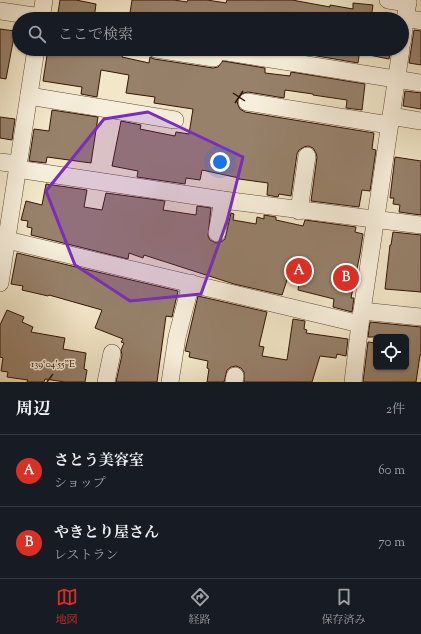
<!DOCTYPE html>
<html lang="ja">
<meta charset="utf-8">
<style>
:root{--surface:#171b24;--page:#242831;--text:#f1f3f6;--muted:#9ea1a6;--line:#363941;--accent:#d93025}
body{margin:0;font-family:"Sorts Mill Goudy","Noto Serif JP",serif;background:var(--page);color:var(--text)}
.controls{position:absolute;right:12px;bottom:12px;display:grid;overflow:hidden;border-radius:6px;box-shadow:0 1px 3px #0004}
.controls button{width:36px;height:36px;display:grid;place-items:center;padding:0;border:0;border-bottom:1px solid var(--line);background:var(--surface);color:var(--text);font:20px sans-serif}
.you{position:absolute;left:220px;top:162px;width:14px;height:14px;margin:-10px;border:3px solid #fff;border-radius:50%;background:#1a73e8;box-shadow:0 0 0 6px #1a73e833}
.badge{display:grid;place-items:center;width:26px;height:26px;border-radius:50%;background:var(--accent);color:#fff;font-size:13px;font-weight:700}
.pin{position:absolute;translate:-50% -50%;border:2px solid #fff;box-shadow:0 1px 4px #0006}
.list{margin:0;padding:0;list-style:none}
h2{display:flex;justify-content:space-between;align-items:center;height:52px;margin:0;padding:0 16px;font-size:17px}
h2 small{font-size:13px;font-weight:400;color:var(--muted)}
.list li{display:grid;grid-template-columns:26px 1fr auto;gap:12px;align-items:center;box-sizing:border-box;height:72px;padding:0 16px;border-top:1px solid var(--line)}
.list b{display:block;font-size:15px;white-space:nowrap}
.list p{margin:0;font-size:13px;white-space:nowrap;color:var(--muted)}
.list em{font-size:13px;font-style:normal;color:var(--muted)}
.icon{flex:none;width:22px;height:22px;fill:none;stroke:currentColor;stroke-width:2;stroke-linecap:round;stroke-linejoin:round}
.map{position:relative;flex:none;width:421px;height:382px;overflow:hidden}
.search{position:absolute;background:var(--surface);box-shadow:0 1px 3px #0004;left:12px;right:12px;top:12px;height:44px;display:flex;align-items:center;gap:10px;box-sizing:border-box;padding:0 14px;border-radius:22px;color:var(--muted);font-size:15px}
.sheet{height:196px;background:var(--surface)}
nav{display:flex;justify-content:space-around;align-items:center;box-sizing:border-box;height:56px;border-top:1px solid var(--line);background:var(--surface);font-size:11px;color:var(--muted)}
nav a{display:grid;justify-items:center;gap:2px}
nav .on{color:var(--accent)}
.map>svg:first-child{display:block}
.building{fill:#97816b;stroke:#341306}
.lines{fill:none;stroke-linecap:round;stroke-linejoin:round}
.minor-casing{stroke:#644837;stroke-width:18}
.minor{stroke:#f7efdc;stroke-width:17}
.marked{fill:#7b2cbf;fill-opacity:0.2;stroke:#7b2cbf;stroke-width:3;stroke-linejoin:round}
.ticks{fill:none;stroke:#341306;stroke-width:1.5}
.ticks-label{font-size:10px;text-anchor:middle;fill:#341306;stroke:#f7efdc;stroke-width:3;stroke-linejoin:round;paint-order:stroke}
</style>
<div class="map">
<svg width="421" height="382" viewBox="0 0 421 382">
<rect width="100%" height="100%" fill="#f2e7c9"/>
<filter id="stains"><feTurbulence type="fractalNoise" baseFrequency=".005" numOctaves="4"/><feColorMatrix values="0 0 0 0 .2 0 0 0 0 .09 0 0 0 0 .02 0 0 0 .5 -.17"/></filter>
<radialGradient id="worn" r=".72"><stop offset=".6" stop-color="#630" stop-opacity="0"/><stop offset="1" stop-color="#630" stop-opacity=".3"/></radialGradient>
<g class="building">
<path d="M60,0H76L96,4L94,19H57Z"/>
<path d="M132,0H174L187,2L188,0H207L226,3L227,0H292L330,7V5L353,9V3L373,5L371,19H129Z"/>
<path d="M0,29L15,31L6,79L0,78Z"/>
<path d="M414,30L421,31V65L409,63Z"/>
<path d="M48,49H78L104,54L105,49H113L123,51L122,57L149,63L150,57L154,59L213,68L218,67L223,61L265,68V73L290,76L291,72L365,84L362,110L346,108L347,100L313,95V94L285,90L284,98L248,92L244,93L240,95L237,101L238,105L240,109L245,112L374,133L372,149L376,150L370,191L362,190L359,207L311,201L317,157L316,153L313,148L308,146L304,147L299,150L297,154L291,196L279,194L278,197L267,195L268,183L239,179V178L202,170L200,180L186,178L185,184L137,177L138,171L112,166L121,121L141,125L140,129L175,136L176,132L189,134L193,109L154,103L155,97L126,93L129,75L101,70L97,97L81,94L82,87L43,81Z"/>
<path d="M294,49H360L358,63L294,52Z"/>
<path d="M370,49H391L389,59L369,55Z"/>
<path d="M405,91L421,93V109L403,106Z"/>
<path d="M52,110L98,117L91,163L47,157L46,163L29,161L34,129L49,131Z"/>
<path d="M0,117L15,119L12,140L0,138Z"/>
<path d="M395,157L421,161V215L399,212L400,205L393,204L394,198H390Z"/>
<path d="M46,184L87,190L84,207L102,210L106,193L165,201L163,210L196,215L197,206L211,208L208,236L210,240L216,243L221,242L225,239L231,213L234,214L233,220L256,224L257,217L264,219V215L276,217V220L303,226L305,220L356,227L355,232L363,234L360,254L351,298H354L352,312L333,307L334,299L298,290L301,267L292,265L282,295L234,284L144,255L143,258L129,253L128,259L31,235L32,228L27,227L28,221L21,220L26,201L42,205Z"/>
<path d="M393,232L421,235V292L385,289L390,245H391Z"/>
<path d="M17,253L178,291L172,317L166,316L157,382H116L122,355L121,350L124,343L121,342L123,339L95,328L102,310L49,295L48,296L22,290L23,286L11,284Z"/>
<path d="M198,296L267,312L259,346L264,347L262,356L287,360L293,319L305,321L304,329L307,330L306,333L348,339L346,356L337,354L336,358L320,356L312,382H244V372L241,368L236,366L231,367L227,370L224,382H207L209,369L207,368L208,361L189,357L190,352L185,351Z"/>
<path d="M7,310L24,317L22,322L33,327L31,332L65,338L63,349L86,353L84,369L87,370L85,382H65L45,379L44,382H27L28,380L7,377L8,372L1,371L3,358L0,357V325Z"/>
<path d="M370,322L421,327V355H420L416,382H363L368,342L376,343V367H406V337H368Z"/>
</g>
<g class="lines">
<defs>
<g id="minor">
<path d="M388,0L408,3"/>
<path d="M0,11L41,17"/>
<path d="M406,18L421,21"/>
<path d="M41,19L44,0"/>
<path d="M402,43L408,0"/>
<path d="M156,49L214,58"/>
<path d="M221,51L421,83"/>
<path d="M29,96L175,120"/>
<path d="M247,102L389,125"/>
<path d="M391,116L421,121"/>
<path d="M0,162L18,164"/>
<path d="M17,169L223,200L421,225"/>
<path d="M299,211L307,156"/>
<path d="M217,233L223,200"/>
<path d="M7,240L360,324"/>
<path d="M0,283L36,49"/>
<path d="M362,311L421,317"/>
<path d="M106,382L112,353"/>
<path d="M170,382L177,337L191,283"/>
<path d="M234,382L235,376"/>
<path d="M353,382L360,324L401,49"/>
</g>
</defs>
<use href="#minor" class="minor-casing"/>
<use href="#minor" class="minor"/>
</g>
<path class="marked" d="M148,112L243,157L227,221L201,294L130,301L75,265L46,191L104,119Z"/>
<path class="ticks" d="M233,93L245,101M235,103L243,91M47,382L53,374"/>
<g class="ticks-label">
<text x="53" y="367">139°04'55"E</text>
</g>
<rect width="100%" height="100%" filter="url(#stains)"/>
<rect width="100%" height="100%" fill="url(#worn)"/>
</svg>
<div class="controls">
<button><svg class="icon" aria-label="locate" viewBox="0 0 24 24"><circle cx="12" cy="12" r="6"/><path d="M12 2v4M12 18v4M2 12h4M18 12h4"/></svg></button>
</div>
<div class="you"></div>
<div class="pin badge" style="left:299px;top:271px">A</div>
<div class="pin badge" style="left:346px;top:278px">B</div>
<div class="search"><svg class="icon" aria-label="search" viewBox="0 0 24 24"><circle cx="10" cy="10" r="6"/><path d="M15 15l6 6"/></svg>ここで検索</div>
</div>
<section class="sheet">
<h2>周辺<small>2件</small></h2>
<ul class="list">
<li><span class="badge">A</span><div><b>さとう美容室</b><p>ショップ</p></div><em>60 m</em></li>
<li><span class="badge">B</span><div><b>やきとり屋さん</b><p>レストラン</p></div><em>70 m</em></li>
</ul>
</section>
<nav>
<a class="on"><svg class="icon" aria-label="map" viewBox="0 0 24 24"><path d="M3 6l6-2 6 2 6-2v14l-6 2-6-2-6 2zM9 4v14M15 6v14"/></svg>地図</a>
<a><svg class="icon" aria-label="directions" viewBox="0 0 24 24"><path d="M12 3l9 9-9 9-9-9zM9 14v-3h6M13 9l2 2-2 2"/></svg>経路</a>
<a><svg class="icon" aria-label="saved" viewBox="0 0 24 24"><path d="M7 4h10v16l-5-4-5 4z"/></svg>保存済み</a>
</nav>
